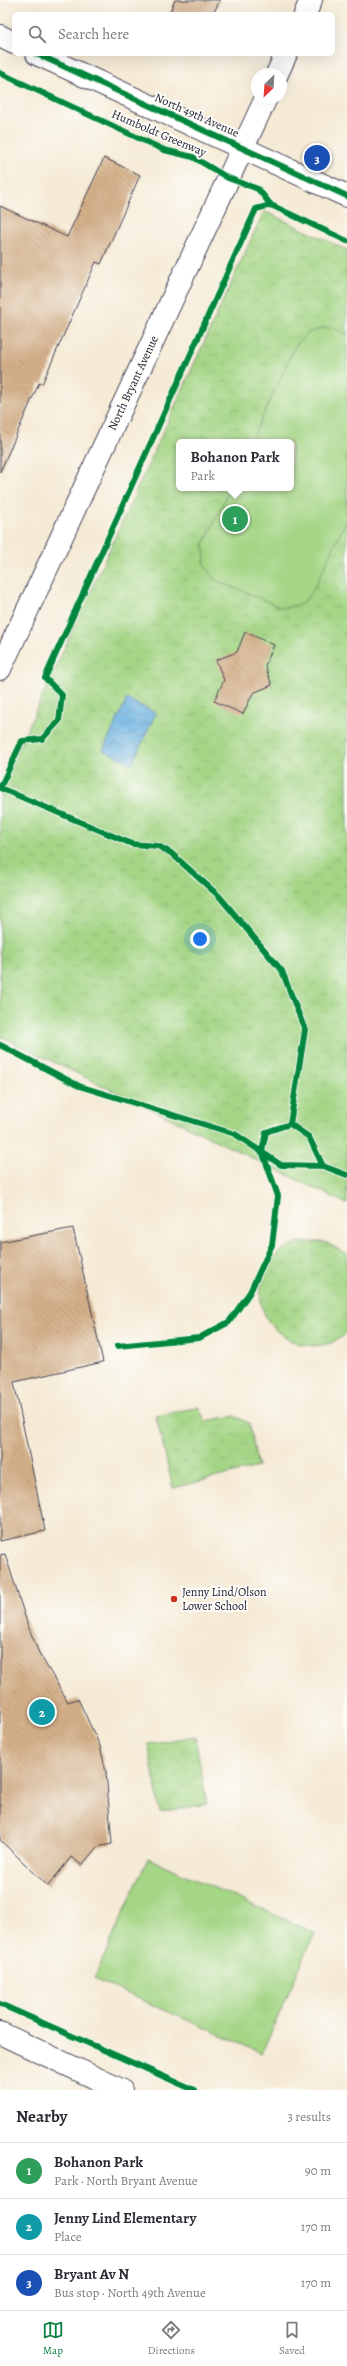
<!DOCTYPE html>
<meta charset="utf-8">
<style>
:root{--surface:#fff;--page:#f7f7f7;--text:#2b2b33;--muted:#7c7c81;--line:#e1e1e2;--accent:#0b8043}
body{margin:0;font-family:Alegreya,serif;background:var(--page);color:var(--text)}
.compass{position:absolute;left:251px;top:68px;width:36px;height:36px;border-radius:50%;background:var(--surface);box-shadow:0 4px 16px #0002;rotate:205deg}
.you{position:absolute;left:200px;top:939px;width:14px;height:14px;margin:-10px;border:3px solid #fff;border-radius:50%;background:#1a73e8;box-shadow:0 0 0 6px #1a73e833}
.badge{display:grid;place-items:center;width:26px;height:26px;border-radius:50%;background:var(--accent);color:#fff;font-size:13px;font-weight:700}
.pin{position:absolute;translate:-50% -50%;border:2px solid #fff;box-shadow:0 1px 4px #0006}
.popup{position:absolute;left:176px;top:439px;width:118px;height:52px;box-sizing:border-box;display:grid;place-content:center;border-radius:6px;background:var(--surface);filter:drop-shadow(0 1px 3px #0005);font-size:13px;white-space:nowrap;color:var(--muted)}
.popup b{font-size:15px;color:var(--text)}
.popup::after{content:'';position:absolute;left:50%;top:100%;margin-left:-8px;border:8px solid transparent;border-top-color:var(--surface)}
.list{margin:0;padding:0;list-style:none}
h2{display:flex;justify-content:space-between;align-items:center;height:52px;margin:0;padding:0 16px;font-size:17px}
h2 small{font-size:13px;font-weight:400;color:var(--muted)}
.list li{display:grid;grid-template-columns:26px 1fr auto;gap:12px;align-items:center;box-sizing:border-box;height:56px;padding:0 16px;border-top:1px solid var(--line)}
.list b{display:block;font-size:15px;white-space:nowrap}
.list p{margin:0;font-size:13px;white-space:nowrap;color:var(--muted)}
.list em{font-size:13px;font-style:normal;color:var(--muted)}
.icon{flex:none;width:22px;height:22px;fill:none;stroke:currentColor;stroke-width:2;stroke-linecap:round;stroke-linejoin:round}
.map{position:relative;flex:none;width:347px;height:2090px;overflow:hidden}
.search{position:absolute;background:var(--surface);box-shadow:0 4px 16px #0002;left:12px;right:12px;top:12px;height:44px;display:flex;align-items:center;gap:10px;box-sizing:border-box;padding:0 14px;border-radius:6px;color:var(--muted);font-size:15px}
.sheet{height:220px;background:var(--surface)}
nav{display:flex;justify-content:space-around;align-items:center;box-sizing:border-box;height:56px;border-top:1px solid var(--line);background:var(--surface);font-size:11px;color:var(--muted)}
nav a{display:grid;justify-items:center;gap:2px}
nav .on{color:var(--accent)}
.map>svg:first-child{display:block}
.park{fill:url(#park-crowns);stroke:#637c60;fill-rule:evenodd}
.garden{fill:#a4d686;stroke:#637c60}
.water{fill:url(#water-waves);stroke:#466a8e}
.building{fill:url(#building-back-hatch)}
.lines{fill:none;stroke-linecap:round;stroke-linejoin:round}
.minor-casing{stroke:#424052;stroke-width:24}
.tertiary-casing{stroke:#424052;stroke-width:24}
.minor{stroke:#fff;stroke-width:22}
.tertiary{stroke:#fff;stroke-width:22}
.cycleway-casing{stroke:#fdfcf7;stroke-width:8}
.cycleway{stroke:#00873e;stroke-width:6}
.poi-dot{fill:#c8321e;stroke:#fdfcf7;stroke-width:1.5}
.labels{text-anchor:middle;stroke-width:4;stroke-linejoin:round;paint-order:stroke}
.street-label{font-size:12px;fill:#22223b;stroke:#fdfcf7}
.poi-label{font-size:12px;fill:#22223b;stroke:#fdfcf7;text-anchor:start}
</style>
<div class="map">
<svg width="347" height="2090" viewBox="0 0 347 2090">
<defs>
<pattern id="park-crowns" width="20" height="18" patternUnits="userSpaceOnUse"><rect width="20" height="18" fill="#a4d686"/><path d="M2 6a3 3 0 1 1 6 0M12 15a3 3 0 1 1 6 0" fill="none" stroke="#8db775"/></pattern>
<pattern id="water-waves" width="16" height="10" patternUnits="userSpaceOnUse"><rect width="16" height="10" fill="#6bb1e1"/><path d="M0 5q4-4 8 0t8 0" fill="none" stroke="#5890b8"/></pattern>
<pattern id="building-back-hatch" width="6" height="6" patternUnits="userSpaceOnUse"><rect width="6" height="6" fill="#d4b089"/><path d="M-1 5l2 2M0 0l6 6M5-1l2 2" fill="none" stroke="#b69777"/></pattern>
</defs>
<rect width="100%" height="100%" fill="#fdfcf7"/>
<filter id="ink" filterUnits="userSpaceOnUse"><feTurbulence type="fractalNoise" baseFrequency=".025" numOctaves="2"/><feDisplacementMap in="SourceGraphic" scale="8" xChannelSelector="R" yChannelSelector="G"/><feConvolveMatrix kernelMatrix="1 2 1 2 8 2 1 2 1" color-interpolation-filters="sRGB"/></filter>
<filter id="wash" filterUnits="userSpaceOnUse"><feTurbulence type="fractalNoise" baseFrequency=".012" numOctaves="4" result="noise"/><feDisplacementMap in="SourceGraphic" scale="16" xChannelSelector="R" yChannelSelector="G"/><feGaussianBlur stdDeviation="0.9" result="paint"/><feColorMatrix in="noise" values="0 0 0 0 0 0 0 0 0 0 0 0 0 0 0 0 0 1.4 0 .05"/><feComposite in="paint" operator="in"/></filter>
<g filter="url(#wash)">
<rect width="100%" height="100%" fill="#f5ead5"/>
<g class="park">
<path d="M264,211L347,250V1204L0,1036V789ZM179,442H291V488H179Z"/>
<path d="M302,1242H325L347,1254V1333C304,1370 239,1320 267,1269C271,1262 275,1255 282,1250C288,1246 295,1244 302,1242Z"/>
<path d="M199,1407L205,1421L234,1416L249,1423L258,1467L173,1488L156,1416Z"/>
<path d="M195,1736L207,1804L160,1812L148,1744Z"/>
</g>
<g class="garden">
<path d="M323,328L336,329L347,334V519L314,589L302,604L283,608L215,580L205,566L204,544L230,488H291V442H251L295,346L307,333Z"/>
<path d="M148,1858L315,1933L262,2053L94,1979Z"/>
</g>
<path class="water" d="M127,699L156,713L132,764L103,750Z"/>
<g id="blocks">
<g class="building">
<path d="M175,0H220L213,14H169Z"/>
<path d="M104,158L140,175L101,264L96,262L42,384L39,383L0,472V206L67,237Z"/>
<path d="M245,632L274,645L265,666L272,685L253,693L243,714L214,701L224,680L216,660L237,652Z"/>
<path d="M73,1228L103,1362L14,1382L45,1531L0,1541V1242Z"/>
<path d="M5,1554L28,1626L39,1653L68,1702L78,1699L100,1746L106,1772L112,1844L97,1847L82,1865L71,1857L48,1886L0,1840V1555Z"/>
</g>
</g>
</g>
<g filter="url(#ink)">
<use href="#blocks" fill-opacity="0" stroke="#424052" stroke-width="1"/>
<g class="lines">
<defs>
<path id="minor" d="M0,2033L121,2090"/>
<g id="tertiary">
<path d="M305,14L311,0"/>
<path d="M0,36L14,43"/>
<path d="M37,54L347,196"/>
<path d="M277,74L286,54"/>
<path d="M0,669L266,98"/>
</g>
</defs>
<use href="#minor" class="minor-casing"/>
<use href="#tertiary" class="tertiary-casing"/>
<use href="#minor" class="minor"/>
<use href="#tertiary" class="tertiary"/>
<defs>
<g id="cycleway">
<path d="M37,54L347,196"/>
<path d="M0,73L164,150L193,157L228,178L258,189L271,205L347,241"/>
<path d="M0,788L132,844L158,846L171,853L219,896L282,971L305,1030L290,1124L266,1132L262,1151L278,1196L272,1245L250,1292L229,1322L199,1338L117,1346"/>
<path d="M0,788L22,741L42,739L59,721L62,695L45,678L256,209L271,205"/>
<path d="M0,1045L79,1086L235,1134L281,1165L323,1166L347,1175"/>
<path d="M290,1124L309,1137L323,1166"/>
<path d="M0,2004L194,2090"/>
</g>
</defs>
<use href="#cycleway" class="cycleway-casing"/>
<use href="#cycleway" class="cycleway"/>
</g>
</g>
<circle class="poi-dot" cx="174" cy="1599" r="4"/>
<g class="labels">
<g class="street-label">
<text transform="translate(197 115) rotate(24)" y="4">North 49th Avenue</text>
<text transform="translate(159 133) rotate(23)" y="4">Humboldt Greenway</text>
<text transform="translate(133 383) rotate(-65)" y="4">North Bryant Avenue</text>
</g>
<g class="poi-label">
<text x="182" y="1596">Jenny Lind/Olson<tspan x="182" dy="14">Lower School</tspan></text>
</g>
</g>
</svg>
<svg class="compass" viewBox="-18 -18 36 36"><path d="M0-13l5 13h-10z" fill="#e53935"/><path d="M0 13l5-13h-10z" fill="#7c7c81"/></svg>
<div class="you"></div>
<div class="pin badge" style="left:235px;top:519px;background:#2e9e5b">1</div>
<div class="popup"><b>Bohanon Park</b>Park</div>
<div class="pin badge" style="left:42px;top:1712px;background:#0f9aa8">2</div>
<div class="pin badge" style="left:317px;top:158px;background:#1a4fb4">3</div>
<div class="search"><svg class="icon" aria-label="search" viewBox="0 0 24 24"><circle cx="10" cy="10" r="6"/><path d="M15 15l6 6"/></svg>Search here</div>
</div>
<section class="sheet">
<h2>Nearby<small>3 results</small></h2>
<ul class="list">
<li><span class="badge" style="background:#2e9e5b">1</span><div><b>Bohanon Park</b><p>Park · North Bryant Avenue</p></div><em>90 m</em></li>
<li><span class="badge" style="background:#0f9aa8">2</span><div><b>Jenny Lind Elementary</b><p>Place</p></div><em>170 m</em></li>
<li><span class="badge" style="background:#1a4fb4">3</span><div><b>Bryant Av N</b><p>Bus stop · North 49th Avenue</p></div><em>170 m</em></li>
</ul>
</section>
<nav>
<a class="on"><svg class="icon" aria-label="map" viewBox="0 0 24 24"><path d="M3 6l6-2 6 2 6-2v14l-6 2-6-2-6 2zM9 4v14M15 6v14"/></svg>Map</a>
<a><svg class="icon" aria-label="directions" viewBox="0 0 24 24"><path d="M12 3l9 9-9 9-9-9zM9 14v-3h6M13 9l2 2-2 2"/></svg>Directions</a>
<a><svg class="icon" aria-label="saved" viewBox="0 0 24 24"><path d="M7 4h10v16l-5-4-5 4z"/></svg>Saved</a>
</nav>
